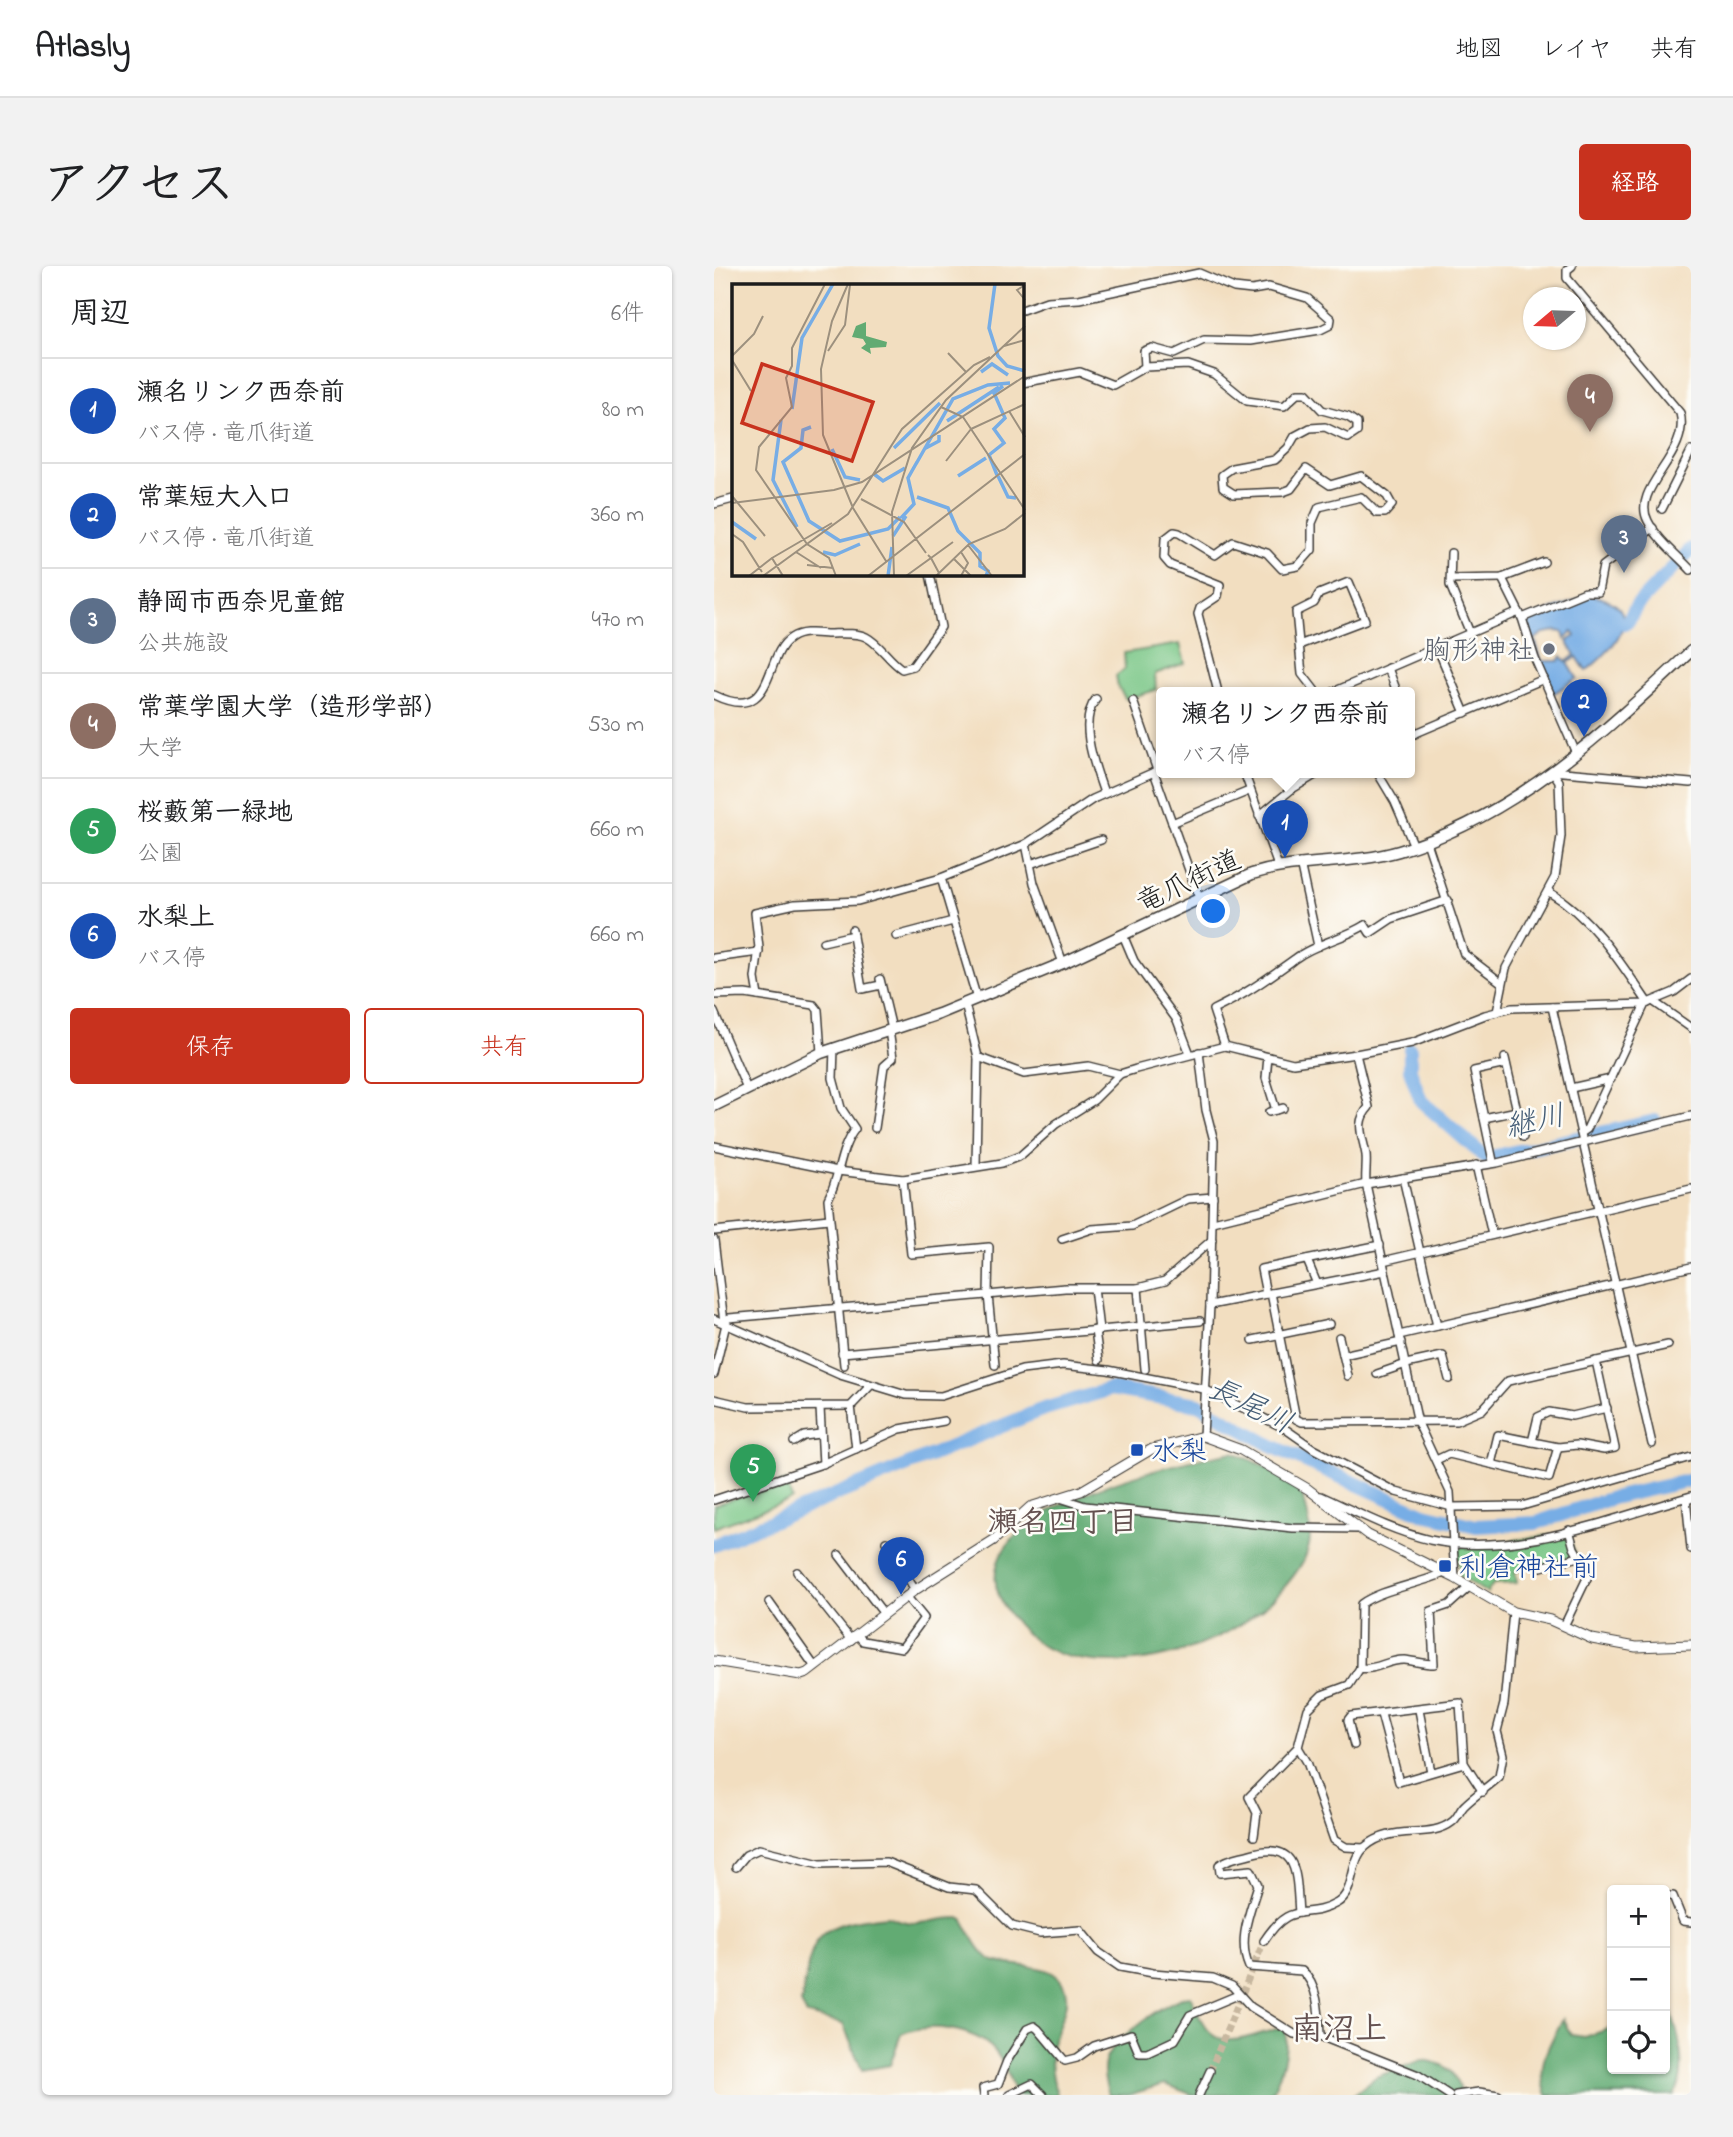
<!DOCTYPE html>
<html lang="ja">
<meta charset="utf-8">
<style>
:root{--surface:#fff;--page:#f2f2f2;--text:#202124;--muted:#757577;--line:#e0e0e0;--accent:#c8321e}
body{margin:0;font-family:"Indie Flower","Klee One",sans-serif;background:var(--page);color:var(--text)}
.controls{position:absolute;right:21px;bottom:21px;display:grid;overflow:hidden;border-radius:7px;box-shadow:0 2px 5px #0004}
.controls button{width:63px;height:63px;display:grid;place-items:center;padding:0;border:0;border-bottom:2px solid var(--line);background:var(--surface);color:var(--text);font:35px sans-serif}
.compass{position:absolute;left:809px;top:21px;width:63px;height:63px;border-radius:50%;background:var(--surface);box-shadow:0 2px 5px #0004;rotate:251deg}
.you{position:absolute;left:500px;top:646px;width:24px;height:24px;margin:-18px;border:5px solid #fff;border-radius:50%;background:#1a73e8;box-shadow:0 0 0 10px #1a73e833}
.badge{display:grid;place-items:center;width:46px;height:46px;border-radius:50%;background:var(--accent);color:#fff;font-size:23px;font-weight:700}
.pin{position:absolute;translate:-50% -58px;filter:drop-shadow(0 2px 4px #0008)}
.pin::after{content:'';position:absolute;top:37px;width:24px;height:21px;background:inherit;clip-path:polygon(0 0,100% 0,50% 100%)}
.popup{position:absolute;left:442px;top:421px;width:259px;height:91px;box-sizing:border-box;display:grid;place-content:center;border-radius:7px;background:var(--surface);filter:drop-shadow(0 2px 5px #0005);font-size:23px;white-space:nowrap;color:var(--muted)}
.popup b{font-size:26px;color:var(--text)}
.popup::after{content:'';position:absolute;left:50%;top:100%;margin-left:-14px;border:14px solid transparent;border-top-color:var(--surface)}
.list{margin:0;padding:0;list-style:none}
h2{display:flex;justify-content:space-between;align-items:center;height:91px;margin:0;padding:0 28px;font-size:30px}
h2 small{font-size:23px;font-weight:400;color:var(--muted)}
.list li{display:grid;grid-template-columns:46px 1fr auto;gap:21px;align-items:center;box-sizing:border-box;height:105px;padding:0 28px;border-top:2px solid var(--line)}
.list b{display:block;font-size:26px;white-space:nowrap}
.list p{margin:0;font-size:23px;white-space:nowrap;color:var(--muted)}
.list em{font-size:23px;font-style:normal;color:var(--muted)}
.actions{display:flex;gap:14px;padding:21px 28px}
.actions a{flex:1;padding:16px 0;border:2px solid var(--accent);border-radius:7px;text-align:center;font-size:24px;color:var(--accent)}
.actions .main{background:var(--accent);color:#fff}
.icon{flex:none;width:38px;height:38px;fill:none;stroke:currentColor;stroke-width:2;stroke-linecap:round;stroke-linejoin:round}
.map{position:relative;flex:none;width:977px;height:1829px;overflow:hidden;border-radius:7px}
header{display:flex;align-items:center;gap:42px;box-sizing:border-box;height:98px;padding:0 35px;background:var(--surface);border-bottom:2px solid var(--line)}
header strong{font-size:33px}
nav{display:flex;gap:38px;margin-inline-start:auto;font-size:24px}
.intro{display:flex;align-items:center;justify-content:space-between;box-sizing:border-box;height:168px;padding:0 42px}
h1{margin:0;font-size:49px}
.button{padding:18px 32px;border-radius:7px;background:var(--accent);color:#fff;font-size:24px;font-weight:700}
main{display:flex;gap:42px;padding:0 42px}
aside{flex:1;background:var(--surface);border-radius:7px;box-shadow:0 2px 5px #0004}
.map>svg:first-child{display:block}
.green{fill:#79c686;stroke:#4a7151;stroke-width:2}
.forest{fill:#62ab73;stroke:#3f6448;stroke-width:2}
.water{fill:#77ade5;stroke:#4a6480;stroke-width:2;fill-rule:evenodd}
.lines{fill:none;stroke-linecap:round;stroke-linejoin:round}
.river{stroke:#77ade5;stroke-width:14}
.minor-tunnel{stroke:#c7b79f;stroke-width:7;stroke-dasharray:7 3.5;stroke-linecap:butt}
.minor-casing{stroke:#3c3935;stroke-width:10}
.tertiary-casing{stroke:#3c3935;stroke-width:11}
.secondary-casing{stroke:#3c3935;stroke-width:13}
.minor{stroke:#fff;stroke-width:7}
.tertiary{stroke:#fff;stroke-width:9}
.secondary{stroke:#fff;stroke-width:10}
.worship-dot{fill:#6b7280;stroke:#fdfcf7;stroke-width:2.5}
.transit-dot{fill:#1a4fb4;stroke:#fdfcf7;stroke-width:2.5}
.labels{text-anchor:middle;stroke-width:5;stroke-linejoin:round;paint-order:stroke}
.worship-label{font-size:28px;fill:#5b616d;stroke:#fdfcf7;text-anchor:end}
.street-label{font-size:28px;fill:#1c1c1c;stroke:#fdfcf7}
.transit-label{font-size:28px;fill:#164399;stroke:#fdfcf7;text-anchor:start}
.water-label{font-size:30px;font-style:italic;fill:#455d76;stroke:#fdfcf7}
.neighbourhood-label{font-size:30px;font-weight:bold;fill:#645150;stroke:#fdfcf7}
.quarter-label{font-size:32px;font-weight:bold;fill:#645150;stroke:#fdfcf7}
.inset-river{fill:none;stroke:#77ade5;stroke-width:3.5}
.inset-road{fill:none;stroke:#9c907e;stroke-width:2}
.view{fill:#c8321e;fill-opacity:0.15;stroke:#c8321e;stroke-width:3.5}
.inset-edge{fill:none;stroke:#1c1c1c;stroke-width:3.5}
</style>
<header>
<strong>Atlasly</strong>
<nav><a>地図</a><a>レイヤ</a><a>共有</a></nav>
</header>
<div class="intro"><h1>アクセス</h1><a class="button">経路</a></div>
<main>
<aside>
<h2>周辺<small>6件</small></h2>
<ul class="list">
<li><span class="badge" style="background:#1a4fb4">1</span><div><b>瀬名リンク西奈前</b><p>バス停 · 竜爪街道</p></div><em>80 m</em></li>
<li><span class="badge" style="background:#1a4fb4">2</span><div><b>常葉短大入口</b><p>バス停 · 竜爪街道</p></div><em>360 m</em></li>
<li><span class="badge" style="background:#5c6f8a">3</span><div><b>静岡市西奈児童館</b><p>公共施設</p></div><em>470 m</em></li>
<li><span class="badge" style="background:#8d6e63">4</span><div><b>常葉学園大学（造形学部）</b><p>大学</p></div><em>530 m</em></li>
<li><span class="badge" style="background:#2e9e5b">5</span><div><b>桜藪第一緑地</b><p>公園</p></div><em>660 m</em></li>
<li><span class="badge" style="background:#1a4fb4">6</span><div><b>水梨上</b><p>バス停</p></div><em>660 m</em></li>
</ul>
<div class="actions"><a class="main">保存</a><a>共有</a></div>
</aside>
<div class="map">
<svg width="977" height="1829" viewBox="0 0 977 1829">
<rect width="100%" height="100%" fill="#fdfcf7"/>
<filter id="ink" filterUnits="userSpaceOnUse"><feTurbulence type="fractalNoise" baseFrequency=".0143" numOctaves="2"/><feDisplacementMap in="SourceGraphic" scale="14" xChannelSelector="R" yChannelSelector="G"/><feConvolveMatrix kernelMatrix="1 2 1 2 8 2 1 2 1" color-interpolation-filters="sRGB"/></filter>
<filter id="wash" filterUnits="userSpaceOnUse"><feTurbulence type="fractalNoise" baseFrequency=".00686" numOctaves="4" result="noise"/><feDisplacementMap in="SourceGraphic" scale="28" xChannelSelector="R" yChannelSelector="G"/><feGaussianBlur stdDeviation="1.57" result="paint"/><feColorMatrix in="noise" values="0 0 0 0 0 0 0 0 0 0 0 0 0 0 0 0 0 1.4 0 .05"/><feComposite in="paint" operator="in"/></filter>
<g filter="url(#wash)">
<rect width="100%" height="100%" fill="#f2dec0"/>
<g class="green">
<path d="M466,378L471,397L441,408L442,424L412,433L404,421L402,410L411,403L410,387Z"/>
<path d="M72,1215L78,1233L0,1262V1239Z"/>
<path d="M853,1267L862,1290L801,1305L803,1317L779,1318L773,1327L746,1310L743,1286L747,1281Z"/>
</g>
<g class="forest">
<path d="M519,1186C536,1194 571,1208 583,1222C591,1230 593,1246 595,1256C600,1281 589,1299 573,1318C529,1371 448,1402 379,1395C342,1392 317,1378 295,1348C223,1248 459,1197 519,1186Z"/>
<path d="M173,1650C211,1665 212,1651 248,1652C256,1665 265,1689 280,1695C302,1703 348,1693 352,1729C354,1746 342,1760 339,1776C335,1795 338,1811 343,1829H301C296,1814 291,1797 280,1784C260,1762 214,1756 187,1768L176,1799L148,1804L129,1758L93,1749L87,1738C99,1669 97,1658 173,1650Z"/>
<path d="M952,1729C961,1756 977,1803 960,1829H833C821,1799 835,1779 849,1753L857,1769L871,1771L898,1762V1803H951Z"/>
<path d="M477,1730C498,1795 523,1772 571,1761C575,1781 567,1813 556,1829H479L451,1818L414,1829H395C391,1817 387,1803 393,1791C402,1772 456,1731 477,1730Z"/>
<path d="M708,1794C732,1797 742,1805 747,1829H639L662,1811Z"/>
</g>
<path class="water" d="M876,329C937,341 902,381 872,405L863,391L854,397L863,412L839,428L810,354ZM842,365L849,366L851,373L858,366L861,370L853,375L861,389L852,396L848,390L845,395H828L821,373L830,367Z"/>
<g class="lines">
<g class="river">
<path d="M910,357L914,355L923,339L977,283"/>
<path d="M696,783V804L707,835L772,892L941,855"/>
<path d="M0,1279L327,1144L397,1123L484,1138L560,1181L710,1248L762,1260L822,1257L898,1232L977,1214"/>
</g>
</g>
</g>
<g filter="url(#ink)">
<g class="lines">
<path class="minor-tunnel" d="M496,1805L550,1675"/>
<defs>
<g id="minor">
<path d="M858,0L853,4V12L966,147C977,189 916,222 934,255C943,273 963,289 977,304"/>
<path d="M308,44L333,35L365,33L485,7L520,22L538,24L555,21L593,32L617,53L616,59L606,64L537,75L490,74L460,88L438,82L430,85L431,101"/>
<path d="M308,117L366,106L399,119L431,101L474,99L500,108L533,135L570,140L584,127H592L608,144L634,151L643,157V166L634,172L611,161L596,162L581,170L574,182L561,194L518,202L508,209L509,221L520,228L569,226L577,223L592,203L616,219L647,210L673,230L678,239L671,247H663L647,231L605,241L598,257V284L584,300L568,303L553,287L519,276L501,289L465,267L460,266L451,273L450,292L456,299L506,319L504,330L486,342L484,348L504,426"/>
<path d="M0,238L19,233"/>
<path d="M948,243L977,185"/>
<path d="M737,287L736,319L756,367"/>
<path d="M788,312L808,352L821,393L862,487"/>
<path d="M737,313L788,312L830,296"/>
<path d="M808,352L871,326H884L889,300L939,262"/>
<path d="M585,379L651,354L635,316L605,328L600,337L582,346L588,408L602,426"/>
<path d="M723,381L751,447"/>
<path d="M674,402L683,426"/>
<path d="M619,426L805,346"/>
<path d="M0,429C62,459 49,389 77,372C88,365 101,367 114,368C125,368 142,366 152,371C166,378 175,395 188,403L199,400L227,361L216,308"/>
<path d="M382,433C363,456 382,503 390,527"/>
<path d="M419,435L443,504"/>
<path d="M695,455L701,468"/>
<path d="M695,470L830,413"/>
<path d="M440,506L485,632"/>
<path d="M530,506L564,600"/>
<path d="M663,506L681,536L700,580"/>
<path d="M545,550L578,523L606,506"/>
<path d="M458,557L535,525"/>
<path d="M713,576L750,688L788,717"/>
<path d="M312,578L320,617L349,697"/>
<path d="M586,597L604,680"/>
<path d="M316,598L387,574"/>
<path d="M835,626C878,651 907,697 934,737"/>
<path d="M138,664L148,723L167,719"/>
<path d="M409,669L420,695L463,754L476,788"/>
<path d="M182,670L239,655"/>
<path d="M109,676L139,669"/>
<path d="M0,692L45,686"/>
<path d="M166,713L178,763"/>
<path d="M0,729L31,728L100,739L104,744L107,787"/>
<path d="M44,730L41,712L45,682L41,647L81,638L144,635L227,612"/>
<path d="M263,733L227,612L312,578L379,533L447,503"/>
<path d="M940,736L977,762"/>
<path d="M251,738L264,791L262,900"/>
<path d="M838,741L938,1178"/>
<path d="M0,746L33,823"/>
<path d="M783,746L792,702L841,611L847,570L845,515L838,505L977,517"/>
<path d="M511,780L499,744C531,729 554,712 582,692C602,677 629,673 651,659L656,667L677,653L734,634"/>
<path d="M120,782L119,812L127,842L141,863C125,883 126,911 114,933L130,1099"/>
<path d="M485,786L492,844L500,875L496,1039L489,1170"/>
<path d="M642,788L655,841C640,857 649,870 652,889C653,898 651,908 652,918L704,1157L736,1226L741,1312"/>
<path d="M264,791L310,808L374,800L406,808"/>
<path d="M554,791L552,812L562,844"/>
<path d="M791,792L809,871"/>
<path d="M857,822L897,813"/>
<path d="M555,846L569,842"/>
<path d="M770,852L803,845"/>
<path d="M161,862L170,800L179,792L175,764"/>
<path d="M867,867L873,863L931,738"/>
<path d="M0,880L124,905L189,913L288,897L306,890L342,858L380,834L406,808L422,803L511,780L579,797L642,788L698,777L771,749L798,742L931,738L960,726L977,713"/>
<path d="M779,895L760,805L792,798"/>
<path d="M762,899L778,969"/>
<path d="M689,912L723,1060"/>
<path d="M189,913L197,988L275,981L274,1029L281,1099"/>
<path d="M499,956L652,918L783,897L977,850"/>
<path d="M0,965L115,953"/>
<path d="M348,973L378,963L418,960L474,933L499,931"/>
<path d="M0,974L10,1056"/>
<path d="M593,994L603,1018"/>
<path d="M669,995L977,923"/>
<path d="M380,1022L385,1064"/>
<path d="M424,1022L431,1103"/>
<path d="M557,1027L582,1153L588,1156L742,1155L768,1144L794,1115L954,1079"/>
<path d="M552,1028L547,1003L666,979"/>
<path d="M496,1039L671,1005"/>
<path d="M0,1053L126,1109L192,1129L227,1130L308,1104L349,1099L394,1104L490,1123L570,1162L600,1183L682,1226L738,1241L808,1240L977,1191"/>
<path d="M10,1056L15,1052L351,1022H424L451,1015L498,974"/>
<path d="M381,1064L385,1094"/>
<path d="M685,1069L977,1001"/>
<path d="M625,1071L634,1110"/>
<path d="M539,1074L615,1058"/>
<path d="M128,1087L486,1055"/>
<path d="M629,1089L687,1076"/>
<path d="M0,1108L12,1058"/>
<path d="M663,1108L692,1098L729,1090L735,1113"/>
<path d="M0,1133L34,1141L137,1140L156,1120"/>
<path d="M137,1140L142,1183"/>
<path d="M106,1142L109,1198"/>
<path d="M80,1176L90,1170L106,1168"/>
<path d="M818,1176L824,1151L835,1146L858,1150L893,1142"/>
<path d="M722,1194L735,1188L835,1212L844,1181"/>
<path d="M777,1198L784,1169L844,1181L863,1179L890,1184L901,1182L882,1095"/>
<path d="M607,1230C642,1246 678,1265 716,1274C802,1292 895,1253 977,1230"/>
<path d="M346,1232L371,1240L579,1262L645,1263"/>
<path d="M976,1233L972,1232L977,1283"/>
<path d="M0,1234L108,1198L186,1163L230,1155"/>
<path d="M172,1276L201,1324"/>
<path d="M125,1289L170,1348"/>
<path d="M827,1301L865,1291"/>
<path d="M83,1306L137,1374"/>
<path d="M55,1336L101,1401"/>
<path d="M850,1360L875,1308L860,1282L855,1264"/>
<path d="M143,1369L149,1375L188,1382L210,1352L192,1330"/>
<path d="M646,1402C662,1405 674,1393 691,1394C700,1395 710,1398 720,1398L717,1345L735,1339L755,1321"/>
<path d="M705,1444L717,1506"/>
<path d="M667,1448L685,1516L750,1497"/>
<path d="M640,1479L634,1454L637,1450L746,1437L750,1497L769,1526"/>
<path d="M540,1570L543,1547L535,1531L584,1481"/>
<path d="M650,1582L632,1581L620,1574L593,1496L584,1481L594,1443L608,1429L635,1419L646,1402L647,1338C666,1324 705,1318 730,1307"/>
<path d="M22,1601L32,1589L45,1583L106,1598L172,1596L235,1621L262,1624L298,1660L326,1667L366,1664L384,1686L406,1701L439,1707L499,1712L518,1720L537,1741L580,1768L606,1770L704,1809L735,1829"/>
<path d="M951,1630H959L969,1655L977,1656"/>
<path d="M585,1647C582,1610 586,1573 536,1588C526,1591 514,1592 505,1599L506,1607L537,1604L544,1619C536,1646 523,1674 535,1701L588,1705C605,1720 605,1748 606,1770"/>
<path d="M550,1675C578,1632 590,1656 623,1637C642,1626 635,1595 651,1581C678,1557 715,1574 738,1556C744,1552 746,1543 751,1539C761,1529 774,1521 785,1511L789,1489L783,1465L790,1438L799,1346"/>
<path d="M270,1829L269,1822L284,1818L293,1795L313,1763L320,1760L324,1763L351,1795L363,1792L380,1780L417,1768L425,1787H433L461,1774L476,1749L524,1729"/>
<path d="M295,1829L318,1818L329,1829"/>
<path d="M485,1829L496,1805"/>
<path d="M742,1829L765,1826L784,1829"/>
</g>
<path id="tertiary" d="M0,1395L87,1409L93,1407L201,1324L280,1274L316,1241L367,1225L438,1183L489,1170L527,1184L594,1223L654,1269L741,1312L799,1346L836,1354L878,1373L922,1381L977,1379"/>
<path id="secondary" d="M0,840L107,787L225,748L349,697L538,608C586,593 637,599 685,585C800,552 893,464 977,385"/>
</defs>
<use href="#minor" class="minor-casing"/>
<use href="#tertiary" class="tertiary-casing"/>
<use href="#secondary" class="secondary-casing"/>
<use href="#minor" class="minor"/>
<use href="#tertiary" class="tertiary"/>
<use href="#secondary" class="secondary"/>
</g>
</g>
<circle class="worship-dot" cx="835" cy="383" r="7"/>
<g class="transit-dot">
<rect x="416" y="1177" width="14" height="14" rx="3.5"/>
<rect x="724" y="1293" width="14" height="14" rx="3.5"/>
</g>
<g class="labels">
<g class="worship-label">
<text x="821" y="393">胸形神社</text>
</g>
<g class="street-label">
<text transform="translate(474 614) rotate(-25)" y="10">竜爪街道</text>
</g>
<g class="transit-label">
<text x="437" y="1194">水梨</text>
<text x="745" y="1310">利倉神社前</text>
</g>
<g class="water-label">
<text transform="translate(821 854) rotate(-12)" y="10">継川</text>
<text transform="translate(537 1139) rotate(26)" y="10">長尾川</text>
</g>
<g class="neighbourhood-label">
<text x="349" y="1265">瀬名四丁目</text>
</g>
<g class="quarter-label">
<text x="625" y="1773">南沼上</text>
</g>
</g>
<g transform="translate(18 18)">
<rect width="292" height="292" fill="#f2dec0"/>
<path d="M134,38V52L155,58L154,63L138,64L139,70L129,64L134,60L131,55L120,53L124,42Z" fill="#62ab73"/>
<path class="inset-river" d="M263,0L257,44L266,72L275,82L293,87M249,88L260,80L276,91M60,125L70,54L101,0M49,136L41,196L65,243M215,137L267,103M79,143L71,146L69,164L51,178L77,237L108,257L156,245L168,233M162,164L208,119M100,165L113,193L128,196M192,165L207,157V151M184,180L221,115L256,101L278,99M142,190L151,197L173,184M265,191L257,171L272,159L262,145L273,134L262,109L271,102M226,192L254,174M266,192L276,213L284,214M185,213L216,224L226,247L248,269V282L256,287L254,292M169,234L182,220L176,194L185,178M0,238L24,255M161,252L174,232M91,268L103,271L128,260M156,292L160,263"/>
<path class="inset-road" d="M93,0L60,64V82L54,94L60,123L27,163L24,186L75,260L97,274L104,292M116,0L100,37L89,85L91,151L121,224L154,277M293,1L285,6L293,16M272,62L293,56M96,67L113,41L118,1M216,69L234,88M0,72L22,50L31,32M0,76L19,107M209,123L231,133L293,226M277,127L293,153M239,145L293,120M214,177L239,145M0,212L33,252M129,215L172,238L194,269M0,219L102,206L130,198L293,92M0,250L11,258L30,288M236,261L260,292M64,268L89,284M196,271L199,274L221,258M222,275L239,292M75,281L101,284M17,292L40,274M31,292L116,230L170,145L242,81L258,73M51,292L40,274L100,239M136,292L293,170M162,292L160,228L180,164L214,116L293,42M174,292L199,274L207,289M204,292L237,260L273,245L293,229M229,292L236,279L229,268"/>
<path class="view" d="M30,80L141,118L120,177L10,139Z"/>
<rect width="292" height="292" class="inset-edge"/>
</g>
</svg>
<div class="controls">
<button>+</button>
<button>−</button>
<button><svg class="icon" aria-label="locate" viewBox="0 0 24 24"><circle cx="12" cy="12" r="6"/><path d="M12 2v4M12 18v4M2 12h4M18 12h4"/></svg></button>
</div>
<svg class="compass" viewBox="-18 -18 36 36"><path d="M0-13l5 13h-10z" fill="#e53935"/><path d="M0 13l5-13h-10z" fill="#757577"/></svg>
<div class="you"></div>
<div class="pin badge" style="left:571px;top:592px;background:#1a4fb4">1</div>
<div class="popup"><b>瀬名リンク西奈前</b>バス停</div>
<div class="pin badge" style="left:870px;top:471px;background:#1a4fb4">2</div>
<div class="pin badge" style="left:910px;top:307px;background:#5c6f8a">3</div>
<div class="pin badge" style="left:876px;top:166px;background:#8d6e63">4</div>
<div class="pin badge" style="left:39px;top:1236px;background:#2e9e5b">5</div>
<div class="pin badge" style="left:187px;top:1329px;background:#1a4fb4">6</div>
</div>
</main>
